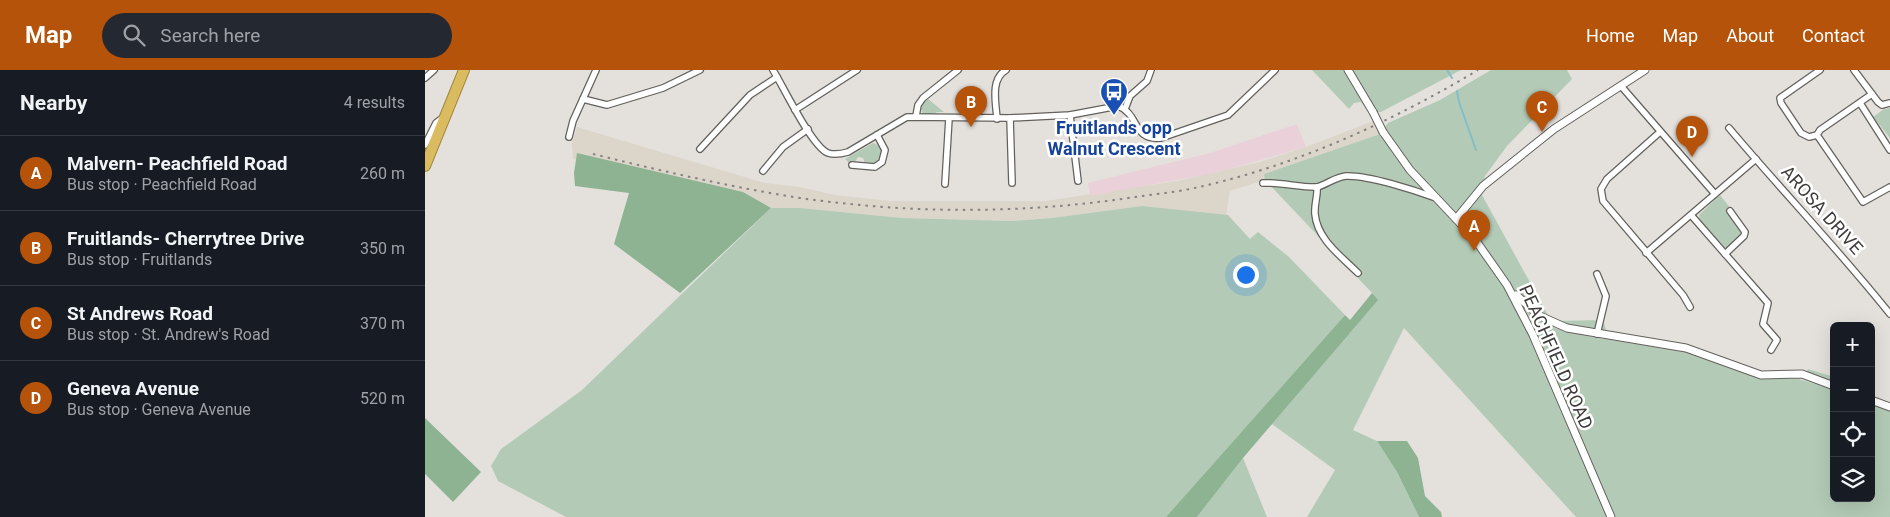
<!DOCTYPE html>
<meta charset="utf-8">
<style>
:root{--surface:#171b24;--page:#242831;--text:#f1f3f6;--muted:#9ea1a6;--line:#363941;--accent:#b45309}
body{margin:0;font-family:Roboto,sans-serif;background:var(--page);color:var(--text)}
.controls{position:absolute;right:15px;bottom:15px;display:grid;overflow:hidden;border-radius:8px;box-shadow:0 5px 20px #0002}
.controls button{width:45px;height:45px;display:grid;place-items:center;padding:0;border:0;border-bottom:1px solid var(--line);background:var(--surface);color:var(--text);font:25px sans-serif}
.you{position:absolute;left:820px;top:204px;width:18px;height:18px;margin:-12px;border:4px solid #fff;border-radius:50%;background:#1a73e8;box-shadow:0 0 0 8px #1a73e833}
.badge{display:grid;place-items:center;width:32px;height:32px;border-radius:50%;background:var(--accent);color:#fff;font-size:16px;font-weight:700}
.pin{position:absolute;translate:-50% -41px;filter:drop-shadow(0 1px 2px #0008)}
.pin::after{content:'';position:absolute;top:26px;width:18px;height:15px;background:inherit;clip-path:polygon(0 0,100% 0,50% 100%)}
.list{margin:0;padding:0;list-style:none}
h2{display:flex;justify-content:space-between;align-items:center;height:65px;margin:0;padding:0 20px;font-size:21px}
h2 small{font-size:16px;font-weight:400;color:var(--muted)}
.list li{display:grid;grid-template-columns:32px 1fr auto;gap:15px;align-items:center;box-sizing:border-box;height:75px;padding:0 20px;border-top:1px solid var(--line)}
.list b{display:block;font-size:19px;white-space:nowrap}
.list p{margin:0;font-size:16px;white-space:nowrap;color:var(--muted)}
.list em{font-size:16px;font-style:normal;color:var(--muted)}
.icon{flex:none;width:28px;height:28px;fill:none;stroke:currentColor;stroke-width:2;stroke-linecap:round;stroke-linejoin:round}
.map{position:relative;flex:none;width:1465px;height:447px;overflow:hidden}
header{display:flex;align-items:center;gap:30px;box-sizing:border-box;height:70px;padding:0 25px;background:var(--accent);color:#fff}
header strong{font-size:24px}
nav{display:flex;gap:28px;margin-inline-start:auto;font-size:18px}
.search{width:350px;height:45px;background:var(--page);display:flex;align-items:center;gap:12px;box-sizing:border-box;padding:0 18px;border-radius:28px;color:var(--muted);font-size:19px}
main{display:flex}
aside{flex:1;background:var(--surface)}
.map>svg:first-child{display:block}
.built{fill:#dcd5ca}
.industrial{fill:#ead0d8}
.green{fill:#b3cbb6}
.forest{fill:#8db392}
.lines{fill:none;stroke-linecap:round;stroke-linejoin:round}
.stream{stroke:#83bec7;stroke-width:2}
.minor-casing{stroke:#64615d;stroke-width:8}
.tertiary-casing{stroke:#64615d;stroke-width:9}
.trunk-casing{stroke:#9e843a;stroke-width:12}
.minor{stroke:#fff;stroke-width:5.5}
.tertiary{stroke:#fff;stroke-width:7}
.trunk{stroke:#dbbb60;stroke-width:10}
.rail{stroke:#848280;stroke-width:2;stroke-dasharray:2.5 5;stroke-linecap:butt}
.tertiary-bridge-casing{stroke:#64615d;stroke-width:9;stroke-linecap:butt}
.tertiary-bridge{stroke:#fff;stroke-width:7}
.labels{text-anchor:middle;stroke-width:5;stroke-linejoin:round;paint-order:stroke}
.transit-label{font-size:18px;font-weight:bold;fill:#164399;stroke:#fff}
.street-label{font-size:18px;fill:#3e3d3b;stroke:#fff}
</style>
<header>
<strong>Map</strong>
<div class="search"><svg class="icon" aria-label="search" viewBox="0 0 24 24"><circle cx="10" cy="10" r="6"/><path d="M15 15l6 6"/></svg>Search here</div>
<nav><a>Home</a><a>Map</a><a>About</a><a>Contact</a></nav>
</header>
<main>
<aside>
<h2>Nearby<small>4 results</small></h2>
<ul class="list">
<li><span class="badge">A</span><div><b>Malvern- Peachfield Road</b><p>Bus stop · Peachfield Road</p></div><em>260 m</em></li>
<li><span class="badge">B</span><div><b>Fruitlands- Cherrytree Drive</b><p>Bus stop · Fruitlands</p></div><em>350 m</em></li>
<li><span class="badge">C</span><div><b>St Andrews Road</b><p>Bus stop · St. Andrew's Road</p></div><em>370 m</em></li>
<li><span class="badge">D</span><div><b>Geneva Avenue</b><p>Bus stop · Geneva Avenue</p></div><em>520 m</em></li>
</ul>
</aside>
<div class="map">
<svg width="1465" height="447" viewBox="0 0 1465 447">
<rect width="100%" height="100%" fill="#e4e1dd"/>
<path class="built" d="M948,51L955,64L840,104V110L805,121L801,146L717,136L627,148L587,151L477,148L375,138H346L148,89L147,74L152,57L340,113L375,117L410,125L465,131H621L752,111L835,92L881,77Z"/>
<path class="industrial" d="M872,54L881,77L790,103L665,126L663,113L785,83Z"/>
<g class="green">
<path d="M887,0H1036L956,42L944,43L936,32L929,33L924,39Z"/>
<path d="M1066,0H1142L1147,9L1082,76L1060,106L1057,125L1130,258L1167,267L1261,281L1334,307L1374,309L1409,320V428H1446V333L1465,340V447H1151L979,258L928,360L952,371L972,402L994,447H882L910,400L847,354L903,288L948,224L840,110L839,104L955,64L963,53L1015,30Z"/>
<path d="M503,29L519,42H512L508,45L498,44L495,36Z"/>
<path d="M1465,38V68L1448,47L1459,39Z"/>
<path d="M448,73L455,76L457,82L453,94H440L438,88L433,87L430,92L424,93L420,89Z"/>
<path d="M1295,125L1306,139L1302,143L1318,162L1303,178H1300L1275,150L1274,145Z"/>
<path d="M717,136L803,145L825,169L833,162L864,187L920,245L741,447H141L73,411L66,396L76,379L157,320L346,138H375L477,148L587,151L627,148Z"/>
<path d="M1178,250L1182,263L1130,251Z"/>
<path d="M1383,299L1409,307V312L1382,302Z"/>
<path d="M818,388L842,447H772Z"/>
</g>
<g class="forest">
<path d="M152,83L318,122L346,138L255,223L189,174L204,123L150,116L149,103Z"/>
<path d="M947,223L953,230L818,388L772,447H741L920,245L925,250Z"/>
<path d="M0,348L56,402L28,432L0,404Z"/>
<path d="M952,371H982L993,388L1000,426L1016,442L1017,447H994L972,402Z"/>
</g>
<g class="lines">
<g class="stream">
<path d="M1022,0L1027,8"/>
<path d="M1032,21L1034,32L1051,80"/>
</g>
<defs>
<g id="minor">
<path d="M348,0C358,16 387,77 403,83C409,85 416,84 423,82L482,47L585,48L645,45L693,36C715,44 707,71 736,68L803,45L850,0"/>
<path d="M1429,0L1453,32L1457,35L1465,33"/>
<path d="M0,8L9,0"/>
<path d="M1196,16L1290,124"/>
<path d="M1447,24L1395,60L1392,65L1438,132L1465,117"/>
<path d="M158,29L182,35L238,18L275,0"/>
<path d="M1435,33L1465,80"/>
<path d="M700,39L705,26L722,11L726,0"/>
<path d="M370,40L432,0"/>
<path d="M645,45L653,111"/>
<path d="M491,46L493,35L498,28L533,0"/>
<path d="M585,48L587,113"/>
<path d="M572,49C571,33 565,9 581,0"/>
<path d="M1304,58C1357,121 1414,180 1465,244"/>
<path d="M1235,62L1182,109L1176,119L1178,131L1258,225L1265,237"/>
<path d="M1392,65L1384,67L1376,63L1356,33L1355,28L1395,0"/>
<path d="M144,67L148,51L171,0"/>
<path d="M0,75L11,53L19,47"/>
<path d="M275,79L325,25L352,7"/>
<path d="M427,95L450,97L457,92L460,80L452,65"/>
<path d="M338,101L358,77L383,59"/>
<path d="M838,113C856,112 877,118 892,117C901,115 910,107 921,106C943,105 989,120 1011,128"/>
<path d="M520,114L524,48"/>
<path d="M892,117C893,126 889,134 890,144C892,169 916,186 933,203"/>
<path d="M1266,145L1343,233L1338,254L1352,270L1346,280"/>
<path d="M1221,183L1331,89"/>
<path d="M1300,184L1319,166L1320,162L1305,141"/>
<path d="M1172,204L1181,226L1172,264"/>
</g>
<g id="tertiary">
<path d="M923,0L948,42"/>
<path d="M958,62L985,100L1049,168L1082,215L1108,265L1186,447"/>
<path d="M1031,149L1058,116L1129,59L1220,0"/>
<path d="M1091,225L1115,246L1142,258L1261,278L1336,305L1377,304L1409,316"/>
<path d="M1446,330L1465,337"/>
</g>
<path id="trunk" d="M0,96L39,0"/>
</defs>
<use href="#minor" class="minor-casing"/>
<use href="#tertiary" class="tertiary-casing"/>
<use href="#trunk" class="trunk-casing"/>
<use href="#minor" class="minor"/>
<use href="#tertiary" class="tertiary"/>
<use href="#trunk" class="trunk"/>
<path class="rail" d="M168,84C237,101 305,117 375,128C487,144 599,144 710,127C731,124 753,122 774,117C872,95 966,52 1053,0"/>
<defs>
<path id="tertiary-bridge" d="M948,42L958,62"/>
</defs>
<use href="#tertiary-bridge" class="tertiary-bridge-casing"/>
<use href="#tertiary-bridge" class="tertiary-bridge"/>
</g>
<defs>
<symbol id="bus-pin" viewBox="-11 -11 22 30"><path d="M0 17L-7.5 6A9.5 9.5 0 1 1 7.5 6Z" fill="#1a4fb4" stroke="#fff"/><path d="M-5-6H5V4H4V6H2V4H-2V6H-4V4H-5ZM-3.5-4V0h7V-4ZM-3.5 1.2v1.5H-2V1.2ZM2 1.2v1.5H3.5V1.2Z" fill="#fff"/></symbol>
</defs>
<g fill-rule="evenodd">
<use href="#bus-pin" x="673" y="6" width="32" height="43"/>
</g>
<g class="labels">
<g class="transit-label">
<text x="689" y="64">Fruitlands opp<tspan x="689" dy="21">Walnut Crescent</tspan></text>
</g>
<g class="street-label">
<text transform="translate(1397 140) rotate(48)" y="6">AROSA DRIVE</text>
<text transform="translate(1131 287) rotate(66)" y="6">PEACHFIELD ROAD</text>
</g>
</g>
</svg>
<div class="controls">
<button>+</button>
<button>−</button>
<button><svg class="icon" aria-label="locate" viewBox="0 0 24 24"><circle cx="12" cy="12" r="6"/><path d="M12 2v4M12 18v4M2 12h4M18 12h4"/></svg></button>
<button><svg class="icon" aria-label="layers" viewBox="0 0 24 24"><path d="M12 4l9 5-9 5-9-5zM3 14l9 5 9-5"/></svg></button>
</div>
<div class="you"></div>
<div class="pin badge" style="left:1049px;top:181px">A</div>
<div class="pin badge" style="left:546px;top:57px">B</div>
<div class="pin badge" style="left:1117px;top:62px">C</div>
<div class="pin badge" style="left:1267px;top:87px">D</div>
</div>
</main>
